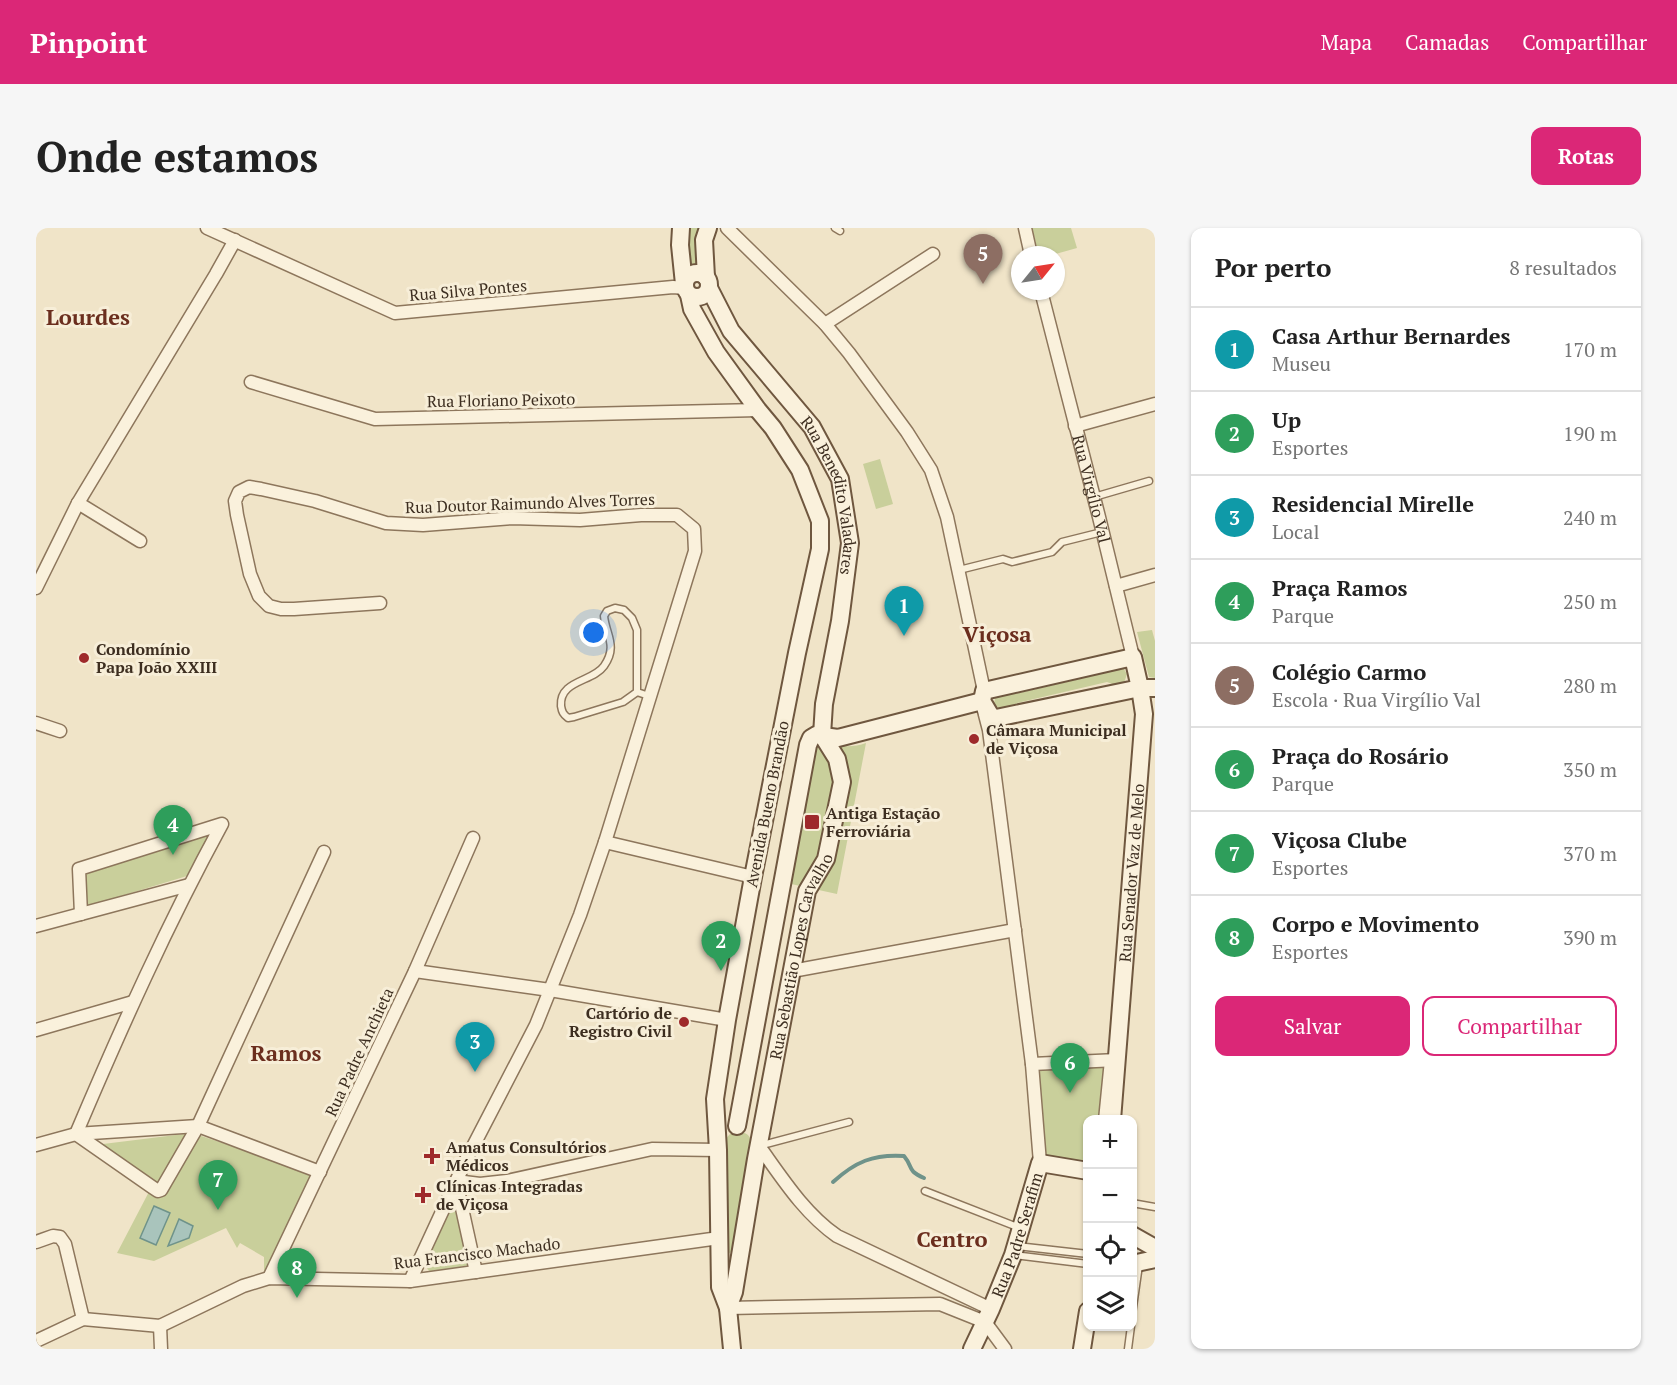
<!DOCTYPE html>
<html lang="pt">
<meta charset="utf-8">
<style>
:root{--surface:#fff;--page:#f6f6f6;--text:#222;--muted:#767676;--line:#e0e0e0;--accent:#db2777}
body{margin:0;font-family:"PT Serif",serif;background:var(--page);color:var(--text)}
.controls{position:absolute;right:18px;bottom:18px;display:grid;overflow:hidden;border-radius:12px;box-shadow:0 2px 4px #0004}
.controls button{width:54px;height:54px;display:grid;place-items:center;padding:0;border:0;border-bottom:2px solid var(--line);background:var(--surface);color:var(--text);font:30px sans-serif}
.compass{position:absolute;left:975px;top:18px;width:54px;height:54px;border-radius:50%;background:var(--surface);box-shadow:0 2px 4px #0004;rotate:60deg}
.you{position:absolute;left:558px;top:405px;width:21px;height:21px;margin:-15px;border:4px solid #fff;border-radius:50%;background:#1a73e8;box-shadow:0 0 0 9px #1a73e833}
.badge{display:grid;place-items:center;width:39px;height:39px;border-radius:50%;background:var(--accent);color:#fff;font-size:20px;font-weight:700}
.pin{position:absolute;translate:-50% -50px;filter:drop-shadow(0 2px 3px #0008)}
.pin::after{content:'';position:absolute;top:32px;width:21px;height:18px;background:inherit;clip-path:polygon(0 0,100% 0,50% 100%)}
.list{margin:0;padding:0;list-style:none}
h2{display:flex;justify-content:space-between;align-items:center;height:78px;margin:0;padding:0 24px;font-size:26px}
h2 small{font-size:20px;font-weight:400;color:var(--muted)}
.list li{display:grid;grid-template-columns:39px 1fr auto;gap:18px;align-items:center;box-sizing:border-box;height:84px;padding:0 24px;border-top:2px solid var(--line)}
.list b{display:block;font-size:22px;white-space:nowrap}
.list p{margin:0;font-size:20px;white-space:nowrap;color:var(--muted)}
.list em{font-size:20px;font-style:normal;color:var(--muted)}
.actions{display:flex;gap:12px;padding:18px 24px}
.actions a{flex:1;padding:14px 0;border:2px solid var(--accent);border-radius:12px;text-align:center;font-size:21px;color:var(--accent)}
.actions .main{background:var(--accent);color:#fff}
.icon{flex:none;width:33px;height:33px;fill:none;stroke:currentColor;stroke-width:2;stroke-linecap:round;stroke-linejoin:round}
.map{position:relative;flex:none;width:1119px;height:1121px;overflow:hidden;border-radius:12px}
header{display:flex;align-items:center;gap:36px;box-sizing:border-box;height:84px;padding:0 30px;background:var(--accent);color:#fff}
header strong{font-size:28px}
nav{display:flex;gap:33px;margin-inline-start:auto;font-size:21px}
.intro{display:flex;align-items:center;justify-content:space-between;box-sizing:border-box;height:144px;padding:0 36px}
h1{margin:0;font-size:42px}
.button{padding:15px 27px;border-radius:12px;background:var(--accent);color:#fff;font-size:21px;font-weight:700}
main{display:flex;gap:36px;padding:0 36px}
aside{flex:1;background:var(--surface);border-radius:12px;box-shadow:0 2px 4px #0004}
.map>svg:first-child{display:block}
.green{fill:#c9cf9b}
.water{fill:#a9c4bc;stroke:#6f938a;stroke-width:1.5}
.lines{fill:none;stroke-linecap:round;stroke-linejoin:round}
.stream{stroke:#6f938a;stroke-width:4}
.lane-casing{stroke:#8d765c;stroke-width:9}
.street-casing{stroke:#8d765c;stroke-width:15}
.secondary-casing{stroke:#6f573f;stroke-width:20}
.lane{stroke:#faf1dc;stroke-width:6}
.street{stroke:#faf1dc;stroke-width:12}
.secondary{stroke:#faf1dc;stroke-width:16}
.poi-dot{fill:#9e2a2b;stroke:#f7eed8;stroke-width:2}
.labels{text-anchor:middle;stroke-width:6;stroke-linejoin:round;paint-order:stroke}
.street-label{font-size:16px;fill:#3d2e20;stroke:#f7eed8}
.poi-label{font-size:16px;font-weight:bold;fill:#3d2e20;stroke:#f7eed8;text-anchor:start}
.district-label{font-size:22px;font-weight:bold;fill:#6b2e1e;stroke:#f7eed8}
</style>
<header>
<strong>Pinpoint</strong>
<nav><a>Mapa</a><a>Camadas</a><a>Compartilhar</a></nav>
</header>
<div class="intro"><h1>Onde estamos</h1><a class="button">Rotas</a></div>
<main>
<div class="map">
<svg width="1119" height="1121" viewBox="0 0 1119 1121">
<rect width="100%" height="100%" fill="#f0e4c8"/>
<g class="green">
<path d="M647,0H667L666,39H648Z"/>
<path d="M996,0H1035L1041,20L1016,27H1003Z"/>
<path d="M844,231L857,276L840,281L827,236Z"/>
<path d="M1116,402L1119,413V450L1113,449L1101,404Z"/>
<path d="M1086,438L1091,446L1088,455L1079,457L1071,454L981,475L975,481L964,482L958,475L960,466L971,463L979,466L1069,445L1074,439Z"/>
<path d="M776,511C794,516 811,522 830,515L801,666L746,654Z"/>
<path d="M173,607L151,648L52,678L48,646Z"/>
<path d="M1072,832L1066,891L1052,892L1051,942L1005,934L998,838Z"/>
<path d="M702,903C713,905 715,909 717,919L698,1023L693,1025L692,1022L686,919C690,910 692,905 702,903Z"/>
<path d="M156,905L278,945L228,1048V1029L204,1015L201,1020L190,1000L118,1033L81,1025L116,958L59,917Z"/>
<path d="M417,974L433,1037L395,1045L389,1038Z"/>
</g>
<g class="water">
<path d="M118,978L134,985L120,1017L104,1010Z"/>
<path d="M143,991L157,998L153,1010L132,1018Z"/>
</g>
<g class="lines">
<path class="stream" d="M797,954C819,934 837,926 868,928C878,940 870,942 888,950"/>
<defs>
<g id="lane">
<path d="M799,0L804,3"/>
<path d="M1058,269L1113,253"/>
<path d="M923,342L967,331L976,334L1016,324L1026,314L1066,304"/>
<path d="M601,464L587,474L538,489L532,490C527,486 526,484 525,478C523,452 557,454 568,438C582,418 570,407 568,388L571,383L579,380L588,382L596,390L601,402V464L613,468"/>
<path d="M1066,892L1072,832"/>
<path d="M723,918L813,894"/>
<path d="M889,963L984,1000"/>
<path d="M1096,975L1119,979"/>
<path d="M981,1018L1052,1026"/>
<path d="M978,1027L1052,1036"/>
<path d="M1096,1086L1103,1037"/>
<path d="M1092,1121L1095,1098"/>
</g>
<g id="street">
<path d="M171,0L359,85L637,59L648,60"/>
<path d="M691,0L789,96L813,125L871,204L895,242L911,289L948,463"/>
<path d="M989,0L995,27"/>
<path id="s1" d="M1005,63L1063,289L1097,429"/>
<path d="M789,96L897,26"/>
<path d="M215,154L339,191L722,182"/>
<path d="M1039,198L1119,176"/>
<path d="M42,275L104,313"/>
<path d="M1080,358L1119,347"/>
<path d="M0,360L42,275L180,46L199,12"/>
<path d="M344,375L258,381H245L233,378L223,368L214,346L201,287L199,273L203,264L213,259L225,261L279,273L350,295L387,297L476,290L544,292L605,287H641L658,301L659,323L569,614L544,687L500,797L430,932L374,1053"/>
<path d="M947,479L953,502L996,836"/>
<path d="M0,495L24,503"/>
<path d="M569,614L717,649"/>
<path d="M0,698L153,657"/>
<path d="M379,743L514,762L691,792"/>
<path d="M756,743L979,702"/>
<path d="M0,802L97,774"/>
<path d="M40,906C85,800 131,697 186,596L43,641L45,686"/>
<path d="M40,906L116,959L122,963L125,962L162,898L288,624"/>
<path d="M0,917L40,906L162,898L284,944"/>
<path d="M723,918C746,950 768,985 801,1008L955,1081"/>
<path d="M1004,935L996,836L1081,832"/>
<path d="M0,1014L17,1008L24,1009L29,1016L47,1091"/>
<path d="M440,1044L420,953L444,956L471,953L616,921L682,922"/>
<path d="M233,1050L379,743L437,610"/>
<path d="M692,1080L904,1076L949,1094L969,1121"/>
<path d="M124,1098L125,1121"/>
<path d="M0,1113L47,1091L124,1098L207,1058L233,1050L374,1053L683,1010"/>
</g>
<g id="secondary">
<path d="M645,0L644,17L648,56"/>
<circle cx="661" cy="57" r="12"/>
<path d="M670,49L668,12L672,0"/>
<path id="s2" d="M673,60L695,103L776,199L804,251L814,315L804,393L788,476L786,507"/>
<path d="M653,67L656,81L680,124L722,182L737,200L764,242L784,293V321L761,425L717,649L691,792L679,871L682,922L684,1059L692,1080L696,1121"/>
<path id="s3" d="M1076,892L1108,486L1104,460L1097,429L948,463L946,473L955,488L960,490L1104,460H1119"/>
<path d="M701,898L772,517L775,510L780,507L802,510L946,473"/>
<path d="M1096,1007L1119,1020"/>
<path d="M1096,1036L1119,1031"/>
<path id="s4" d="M692,1080L698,1064L720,931L771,663L790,631L806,554L801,531L786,507"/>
<path id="s5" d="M936,1121L955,1081L977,1027L1004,935L1052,943"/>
<path d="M1046,1121L1052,1083"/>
</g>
</defs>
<use href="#lane" class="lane-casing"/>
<use href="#street" class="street-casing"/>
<use href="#secondary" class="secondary-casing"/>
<use href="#lane" class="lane"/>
<use href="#street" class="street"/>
<use href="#secondary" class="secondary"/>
</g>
<g class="poi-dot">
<circle cx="48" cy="430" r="6"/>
<circle cx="938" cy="511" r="6"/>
<rect x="768" y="586" width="16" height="16" rx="3"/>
<circle cx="648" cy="794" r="6"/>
<path d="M393 919h6v6h6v6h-6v6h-6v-6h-6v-6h6z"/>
<path d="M384 958h6v6h6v6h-6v6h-6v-6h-6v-6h6z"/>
</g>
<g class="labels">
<g class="street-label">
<text transform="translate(432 62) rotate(-5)" y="6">Rua Silva Pontes</text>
<text transform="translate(465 172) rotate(-1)" y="6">Rua Floriano Peixoto</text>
<text dy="6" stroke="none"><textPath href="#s1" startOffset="204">Rua Virgílio Val</textPath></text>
<text dy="6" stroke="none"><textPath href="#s2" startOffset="246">Rua Benedito Valadares</textPath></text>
<text transform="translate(494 275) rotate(-2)" y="6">Rua Doutor Raimundo Alves Torres</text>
<text transform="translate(731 576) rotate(-79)" y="6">Avenida Bueno Brandão</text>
<text dy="6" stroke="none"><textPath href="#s3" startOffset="248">Rua Senador Vaz de Melo</textPath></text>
<text dy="6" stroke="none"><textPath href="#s4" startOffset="360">Rua Sebastião Lopes Carvalho</textPath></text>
<text transform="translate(323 824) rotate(-65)" y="6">Rua Padre Anchieta</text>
<text dy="6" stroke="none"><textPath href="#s5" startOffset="123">Rua Padre Serafim</textPath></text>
<text transform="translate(441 1025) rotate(-7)" y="6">Rua Francisco Machado</text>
</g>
<g class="poi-label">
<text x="60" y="427">Condomínio<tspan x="60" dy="18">Papa João XXIII</tspan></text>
<text x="950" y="508">Câmara Municipal<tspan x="950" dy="18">de Viçosa</tspan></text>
<text x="790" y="591">Antiga Estação<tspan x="790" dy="18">Ferroviária</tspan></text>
<text x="636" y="791" text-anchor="end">Cartório de<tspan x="636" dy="18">Registro Civil</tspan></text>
<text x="410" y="925">Amatus Consultórios<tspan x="410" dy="18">Médicos</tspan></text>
<text x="400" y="964">Clínicas Integradas<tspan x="400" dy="18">de Viçosa</tspan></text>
</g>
<g class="district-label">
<text x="52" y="97">Lourdes</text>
<text x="961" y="414">Viçosa</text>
<text x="250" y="833">Ramos</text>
<text x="916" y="1019">Centro</text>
</g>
</g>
</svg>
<div class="controls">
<button>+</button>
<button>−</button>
<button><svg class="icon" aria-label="locate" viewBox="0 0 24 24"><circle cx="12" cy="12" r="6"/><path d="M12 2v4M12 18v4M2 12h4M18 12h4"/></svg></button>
<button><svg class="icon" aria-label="layers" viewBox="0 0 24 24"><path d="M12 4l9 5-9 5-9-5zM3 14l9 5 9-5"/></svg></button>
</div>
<svg class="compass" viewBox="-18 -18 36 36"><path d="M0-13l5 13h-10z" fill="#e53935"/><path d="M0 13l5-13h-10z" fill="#767676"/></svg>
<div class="you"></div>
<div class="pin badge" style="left:868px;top:408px;background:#0f9aa8">1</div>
<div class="pin badge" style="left:685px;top:743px;background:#2e9e5b">2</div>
<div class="pin badge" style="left:439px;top:844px;background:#0f9aa8">3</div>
<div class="pin badge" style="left:137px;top:627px;background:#2e9e5b">4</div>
<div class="pin badge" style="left:947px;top:56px;background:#8d6e63">5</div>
<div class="pin badge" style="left:1034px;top:865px;background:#2e9e5b">6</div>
<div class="pin badge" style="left:182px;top:982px;background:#2e9e5b">7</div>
<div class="pin badge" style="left:261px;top:1070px;background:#2e9e5b">8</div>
</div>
<aside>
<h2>Por perto<small>8 resultados</small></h2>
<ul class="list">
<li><span class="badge" style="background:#0f9aa8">1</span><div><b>Casa Arthur Bernardes</b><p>Museu</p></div><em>170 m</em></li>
<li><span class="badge" style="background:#2e9e5b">2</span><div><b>Up</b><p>Esportes</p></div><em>190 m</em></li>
<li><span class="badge" style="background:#0f9aa8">3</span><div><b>Residencial Mirelle</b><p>Local</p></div><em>240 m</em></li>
<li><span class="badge" style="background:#2e9e5b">4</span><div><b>Praça Ramos</b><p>Parque</p></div><em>250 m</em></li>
<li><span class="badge" style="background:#8d6e63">5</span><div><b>Colégio Carmo</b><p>Escola · Rua Virgílio Val</p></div><em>280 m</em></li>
<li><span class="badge" style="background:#2e9e5b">6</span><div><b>Praça do Rosário</b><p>Parque</p></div><em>350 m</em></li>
<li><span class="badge" style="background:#2e9e5b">7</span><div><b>Viçosa Clube</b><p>Esportes</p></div><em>370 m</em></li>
<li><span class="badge" style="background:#2e9e5b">8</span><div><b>Corpo e Movimento</b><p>Esportes</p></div><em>390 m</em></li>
</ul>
<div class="actions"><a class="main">Salvar</a><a>Compartilhar</a></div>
</aside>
</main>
